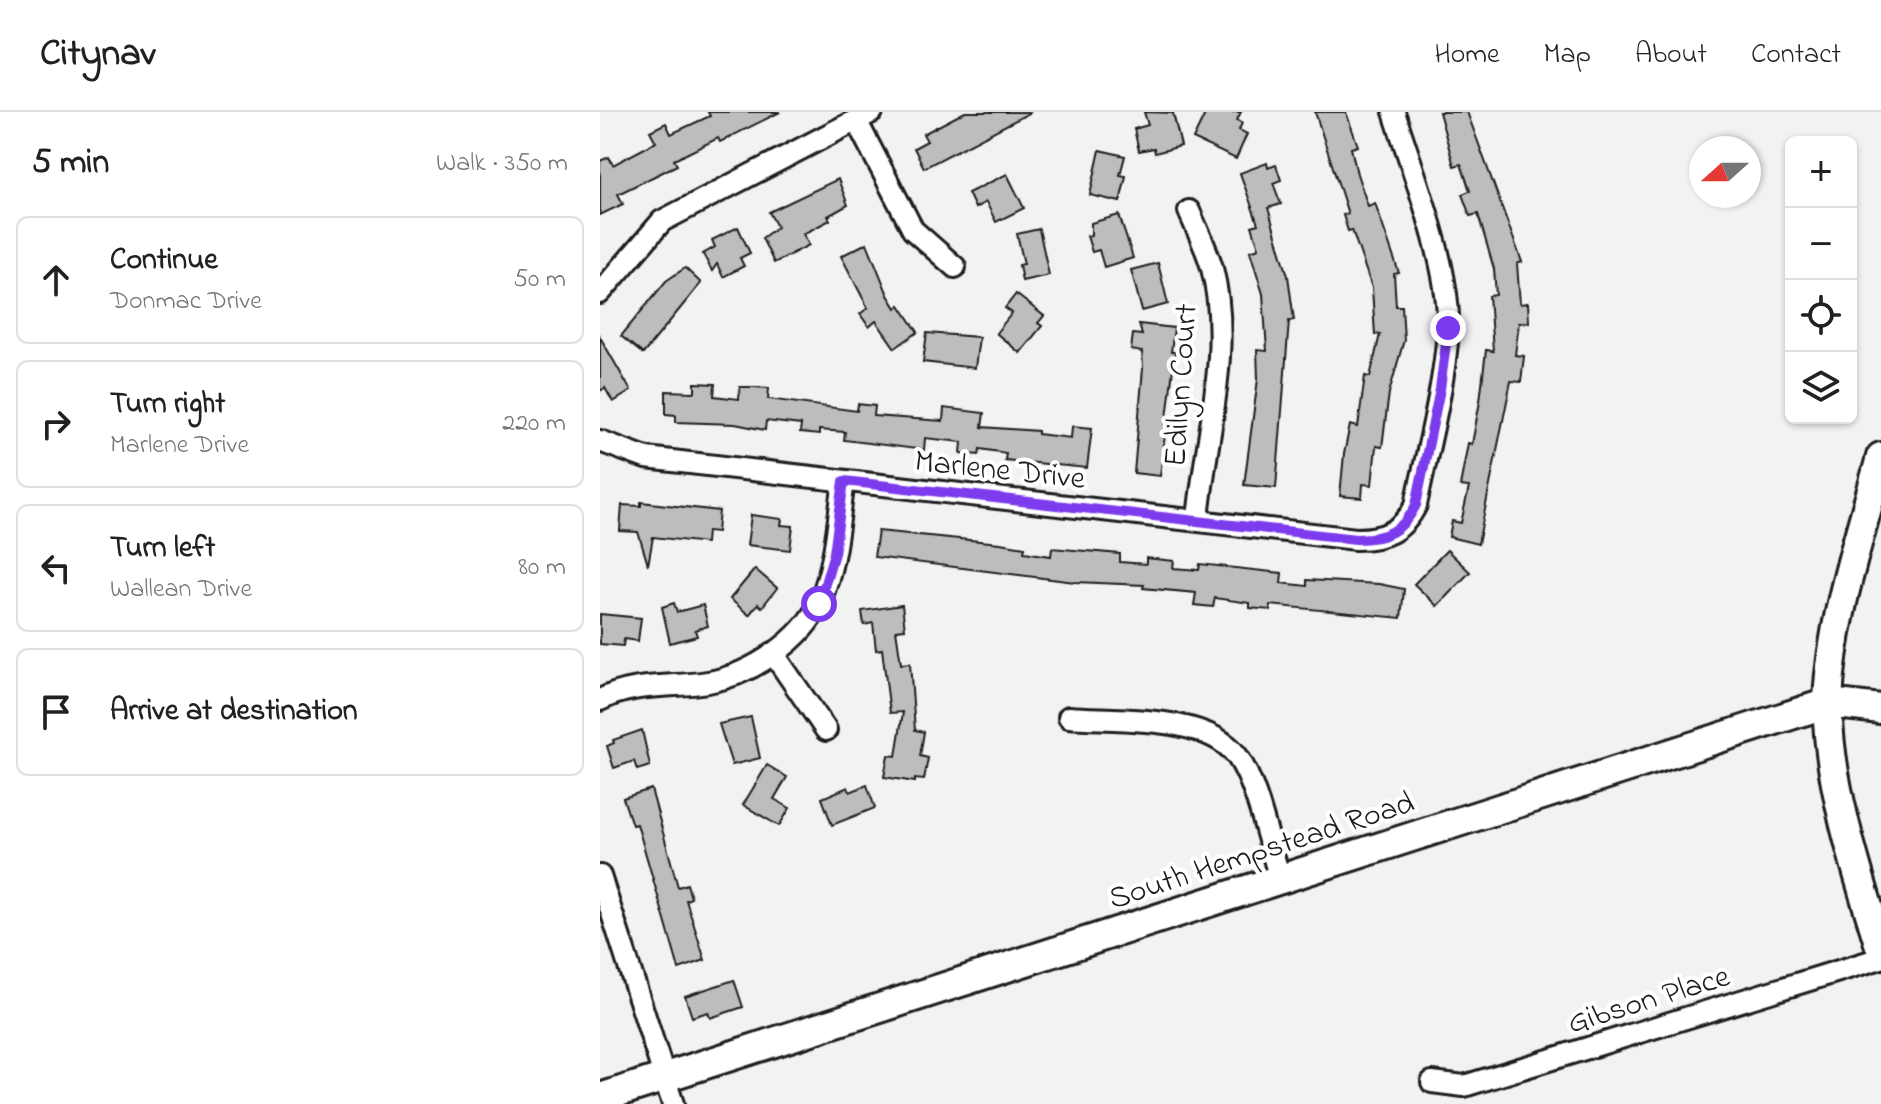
<!DOCTYPE html>
<meta charset="utf-8">
<style>
:root{--surface:#fff;--page:#f6f6f6;--text:#202124;--muted:#757577;--line:#e0e0e0}
body{margin:0;font-family:"Indie Flower",sans-serif;background:var(--page);color:var(--text)}
.controls{position:absolute;right:24px;top:24px;display:grid;overflow:hidden;border-radius:12px;box-shadow:0 2px 6px #0004}
.controls button{width:72px;height:72px;display:grid;place-items:center;padding:0;border:0;border-bottom:2px solid var(--line);background:var(--surface);color:var(--text);font:40px sans-serif}
.compass{position:absolute;left:1089px;top:24px;width:72px;height:72px;border-radius:50%;background:var(--surface);box-shadow:0 2px 6px #0004;rotate:249deg}
.stop{position:absolute;width:24px;height:24px;margin:-18px;border:6px solid #7c3aed;border-radius:50%;background:#fff}
.stop.end{background:#7c3aed;border-color:#fff;box-shadow:0 2px 8px #0008}
.list{margin:0;padding:0;list-style:none}
h2{display:flex;justify-content:space-between;align-items:center;height:104px;margin:0;padding:0 32px;font-size:34px}
h2 small{font-size:26px;font-weight:400;color:var(--muted)}
.list li{display:grid;grid-template-columns:52px 1fr auto;gap:24px;align-items:center;box-sizing:border-box;height:128px;margin:0 16px 16px;padding:0 16px;border:2px solid var(--line);border-radius:12px}
.list b{display:block;font-size:30px;white-space:nowrap}
.list p{margin:0;font-size:26px;white-space:nowrap;color:var(--muted)}
.list em{font-size:26px;font-style:normal;color:var(--muted)}
.icon{flex:none;width:44px;height:44px;fill:none;stroke:currentColor;stroke-width:2;stroke-linecap:round;stroke-linejoin:round}
.map{position:relative;flex:none;width:1281px;height:992px;overflow:hidden}
header{display:flex;align-items:center;gap:48px;box-sizing:border-box;height:112px;padding:0 40px;background:var(--surface);border-bottom:2px solid var(--line)}
header strong{font-size:38px}
nav{display:flex;gap:44px;margin-inline-start:auto;font-size:28px}
main{display:flex}
aside{flex:1;background:var(--surface)}
.map>svg:first-child{display:block}
.building{fill:#bdbdbd;stroke:#1c1c1c;stroke-width:2}
.lines{fill:none;stroke-linecap:round;stroke-linejoin:round}
.street-casing{stroke:#1c1c1c;stroke-width:26}
.secondary-casing{stroke:#1c1c1c;stroke-width:34}
.street{stroke:#fff;stroke-width:20}
.secondary{stroke:#fff;stroke-width:28}
.route{stroke:#7c3aed;stroke-width:10}
.labels{text-anchor:middle;stroke-width:8;stroke-linejoin:round;paint-order:stroke}
.street-label{font-size:32px;fill:#1c1c1c;stroke:#fff}
</style>
<header>
<strong>Citynav</strong>
<nav><a>Home</a><a>Map</a><a>About</a><a>Contact</a></nav>
</header>
<main>
<aside>
<h2>5 min<small>Walk · 350 m</small></h2>
<ul class="list">
<li><svg class="icon" aria-label="ahead" viewBox="0 0 24 24"><path d="M12 20V5M6 11l6-6 6 6"/></svg><div><b>Continue</b><p>Donmac Drive</p></div><em>50 m</em></li>
<li><svg class="icon" aria-label="right" viewBox="0 0 24 24"><path d="M7 20v-9h11M14 6l5 5-5 5"/></svg><div><b>Turn right</b><p>Marlene Drive</p></div><em>220 m</em></li>
<li><svg class="icon" aria-label="left" viewBox="0 0 24 24"><path d="M17 20v-9H6M10 6l-5 5 5 5"/></svg><div><b>Turn left</b><p>Wallean Drive</p></div><em>80 m</em></li>
<li><svg class="icon" aria-label="arrive" viewBox="0 0 24 24"><path d="M6 21V4h12l-3 4 3 4H6"/></svg><div><b>Arrive at destination</b></div></li>
</ul>
</aside>
<div class="map">
<svg width="1281" height="992" viewBox="0 0 1281 992">
<rect width="100%" height="100%" fill="#f2f2f2"/>
<filter id="ink" filterUnits="userSpaceOnUse"><feTurbulence type="fractalNoise" baseFrequency=".0125" numOctaves="2"/><feDisplacementMap in="SourceGraphic" scale="16" xChannelSelector="R" yChannelSelector="G"/><feConvolveMatrix kernelMatrix="1 2 1 2 8 2 1 2 1" color-interpolation-filters="sRGB"/></filter>
<g filter="url(#ink)">
<g class="building">
<path d="M108,0H180L120,30L118,26L74,48L77,53L18,82L23,92L0,103V49L9,45L13,53L56,30L50,19L66,11L71,22L110,4Z"/>
<path d="M365,0H431L324,56L314,36L327,29L323,22Z"/>
<path d="M544,0L573,1L581,34L555,41L554,36L539,39L534,17L548,13Z"/>
<path d="M606,0H641L637,8L642,11L639,18L647,22L636,47L593,27Z"/>
<path d="M715,0H746L758,34L751,36L757,62L768,94L775,91L799,161L794,162L796,194H802L804,228L789,281L782,335L776,334L772,373L763,372L762,386L740,384L744,342L750,313L758,315L765,264L770,265L780,222L775,223L772,176L752,118L748,119L743,103L748,102Z"/>
<path d="M839,0H867L922,150L917,152L920,192L928,191L929,210L919,211L915,243L924,244L921,270L911,269L878,432L849,425L852,409L861,411L869,375L860,374L868,331L872,332L880,289L886,238L893,239L889,184L896,183L894,157L878,102L870,104L862,82L870,79L861,52L854,54Z"/>
<path d="M500,38L525,44L520,63L526,64L520,90L490,83Z"/>
<path d="M667,51L668,56L676,53L681,68L673,71L681,92L668,96L688,164L694,208L689,209L676,376L644,373L658,267L657,238L667,239L663,182L650,139L659,136L652,114L658,112L640,61Z"/>
<path d="M407,62L424,96L396,110L386,90L375,96L368,81Z"/>
<path d="M238,67L248,93L228,104L230,108L203,122L209,133L174,151L162,126L177,115L169,100Z"/>
<path d="M519,103L533,146L504,155L499,138L492,140L487,124L491,123V111Z"/>
<path d="M138,115L150,141L140,146L144,154L123,165L117,152L112,159L103,142L115,135L112,128Z"/>
<path d="M439,117L449,163L422,169L419,153L424,152L417,122Z"/>
<path d="M267,131L288,183L296,196L300,193L318,220L295,236L276,209L269,215L260,202L268,196L241,144Z"/>
<path d="M558,151L568,192L542,199L531,158Z"/>
<path d="M85,156L101,171L43,242L21,224L66,169Z"/>
<path d="M416,182L444,204L438,211L442,214L420,241L396,221L412,201L405,196Z"/>
<path d="M539,212L574,216L571,240H575L560,364L534,361L543,256L542,240L531,238L533,222L542,223Z"/>
<path d="M327,221L379,225L375,256L323,250Z"/>
<path d="M0,225L31,279L13,290L5,276L0,279Z"/>
<path d="M95,271L115,272L114,284L139,287L140,275H153L169,276L168,287L257,299L258,292L275,294L274,304L343,309L344,296L384,301L382,315L438,319V322L471,326L472,314L492,316L487,356L405,348L406,341L380,337L379,343L361,341L362,330L325,326L324,338L244,328L245,320L219,318V323L200,321L201,313L166,309L165,318L135,312L76,310V303L66,302V279L95,280Z"/>
<path d="M41,390L119,399L117,420L107,419L106,431L53,425L48,453L38,420L20,419L22,393L41,394Z"/>
<path d="M151,403L182,407L181,413L193,414L190,438L147,433Z"/>
<path d="M278,419L400,431L425,435L424,440L451,444L452,436L520,442V450L546,452V446L574,449L573,456L599,458L600,452L682,461L681,471L707,474V468L779,472L804,477L801,506L670,493V498L650,496V491L615,486L613,495L594,493L596,481L543,476L544,473L475,470L274,445Z"/>
<path d="M847,438L870,460L837,494L814,472Z"/>
<path d="M155,457L177,476L162,495L158,492L149,503L130,487Z"/>
<path d="M74,491L77,500L103,493L108,514L95,518L97,524L70,531L62,495Z"/>
<path d="M302,493L305,517L296,518L301,552L310,551L315,618L324,620L320,644L328,646L324,668L315,667V670L284,665L288,643L296,644L303,600L290,601L282,537L276,538L273,511L264,513L262,499Z"/>
<path d="M0,502L41,506L38,529L24,527L23,534L0,532Z"/>
<path d="M151,605L160,646L132,653L119,612Z"/>
<path d="M42,618L50,654L37,658L34,649L14,656L7,634L14,631L13,628Z"/>
<path d="M167,653L187,665L174,687L190,696L179,714L143,693Z"/>
<path d="M267,673L275,696L232,713L222,686L248,675L250,680Z"/>
<path d="M51,677L78,775L87,772L91,786L86,788L105,848L79,857L37,712L32,713L23,686Z"/>
<path d="M134,868L143,895L110,906L108,900L92,905L85,884Z"/>
</g>
<g class="lines">
<defs>
<g id="street">
<path d="M256,8L313,118L355,155"/>
<path d="M589,99C597,118 607,137 612,156C633,237 605,327 598,408"/>
<path d="M0,181L62,109L272,0"/>
<path d="M0,329L46,346L756,427C785,427 803,419 816,393C828,335 844,277 848,218C851,156 813,61 794,0"/>
<path d="M173,541L226,618"/>
<path d="M0,588C35,570 70,576 108,570C150,563 203,529 220,489C236,451 238,409 244,369"/>
<path d="M469,605C516,609 607,602 637,644C658,674 668,731 680,766"/>
<path d="M0,764L73,992"/>
<path d="M832,970L864,974L1281,846"/>
</g>
<g id="secondary">
<path d="M1281,345C1260,424 1232,505 1228,588C1225,661 1259,767 1281,837"/>
<path d="M0,986L1228,591L1281,597"/>
</g>
</defs>
<use href="#street" class="street-casing"/>
<use href="#secondary" class="secondary-casing"/>
<use href="#street" class="street"/>
<use href="#secondary" class="secondary"/>
</g>
</g>
<g class="lines" filter="url(#ink)">
<path class="route" d="M219,492L234,441L244,369L756,427C786,427 803,419 816,393L840,277L848,216"/>
</g>
<g class="labels">
<g class="street-label">
<text transform="translate(579 273) rotate(-86)" y="11">Edilyn Court</text>
<text transform="translate(400 356) rotate(6)" y="11">Marlene Drive</text>
<text transform="translate(661 737) rotate(-18)" y="11">South Hempstead Road</text>
<text transform="translate(1048 886) rotate(-17)" y="11">Gibson Place</text>
</g>
</g>
</svg>
<div class="controls">
<button>+</button>
<button>−</button>
<button><svg class="icon" aria-label="locate" viewBox="0 0 24 24"><circle cx="12" cy="12" r="6"/><path d="M12 2v4M12 18v4M2 12h4M18 12h4"/></svg></button>
<button><svg class="icon" aria-label="layers" viewBox="0 0 24 24"><path d="M12 4l9 5-9 5-9-5zM3 14l9 5 9-5"/></svg></button>
</div>
<svg class="compass" viewBox="-18 -18 36 36"><path d="M0-13l5 13h-10z" fill="#e53935"/><path d="M0 13l5-13h-10z" fill="#757577"/></svg>
<div class="stop" style="left:219px;top:492px"></div>
<div class="stop end" style="left:848px;top:216px"></div>
</div>
</main>
